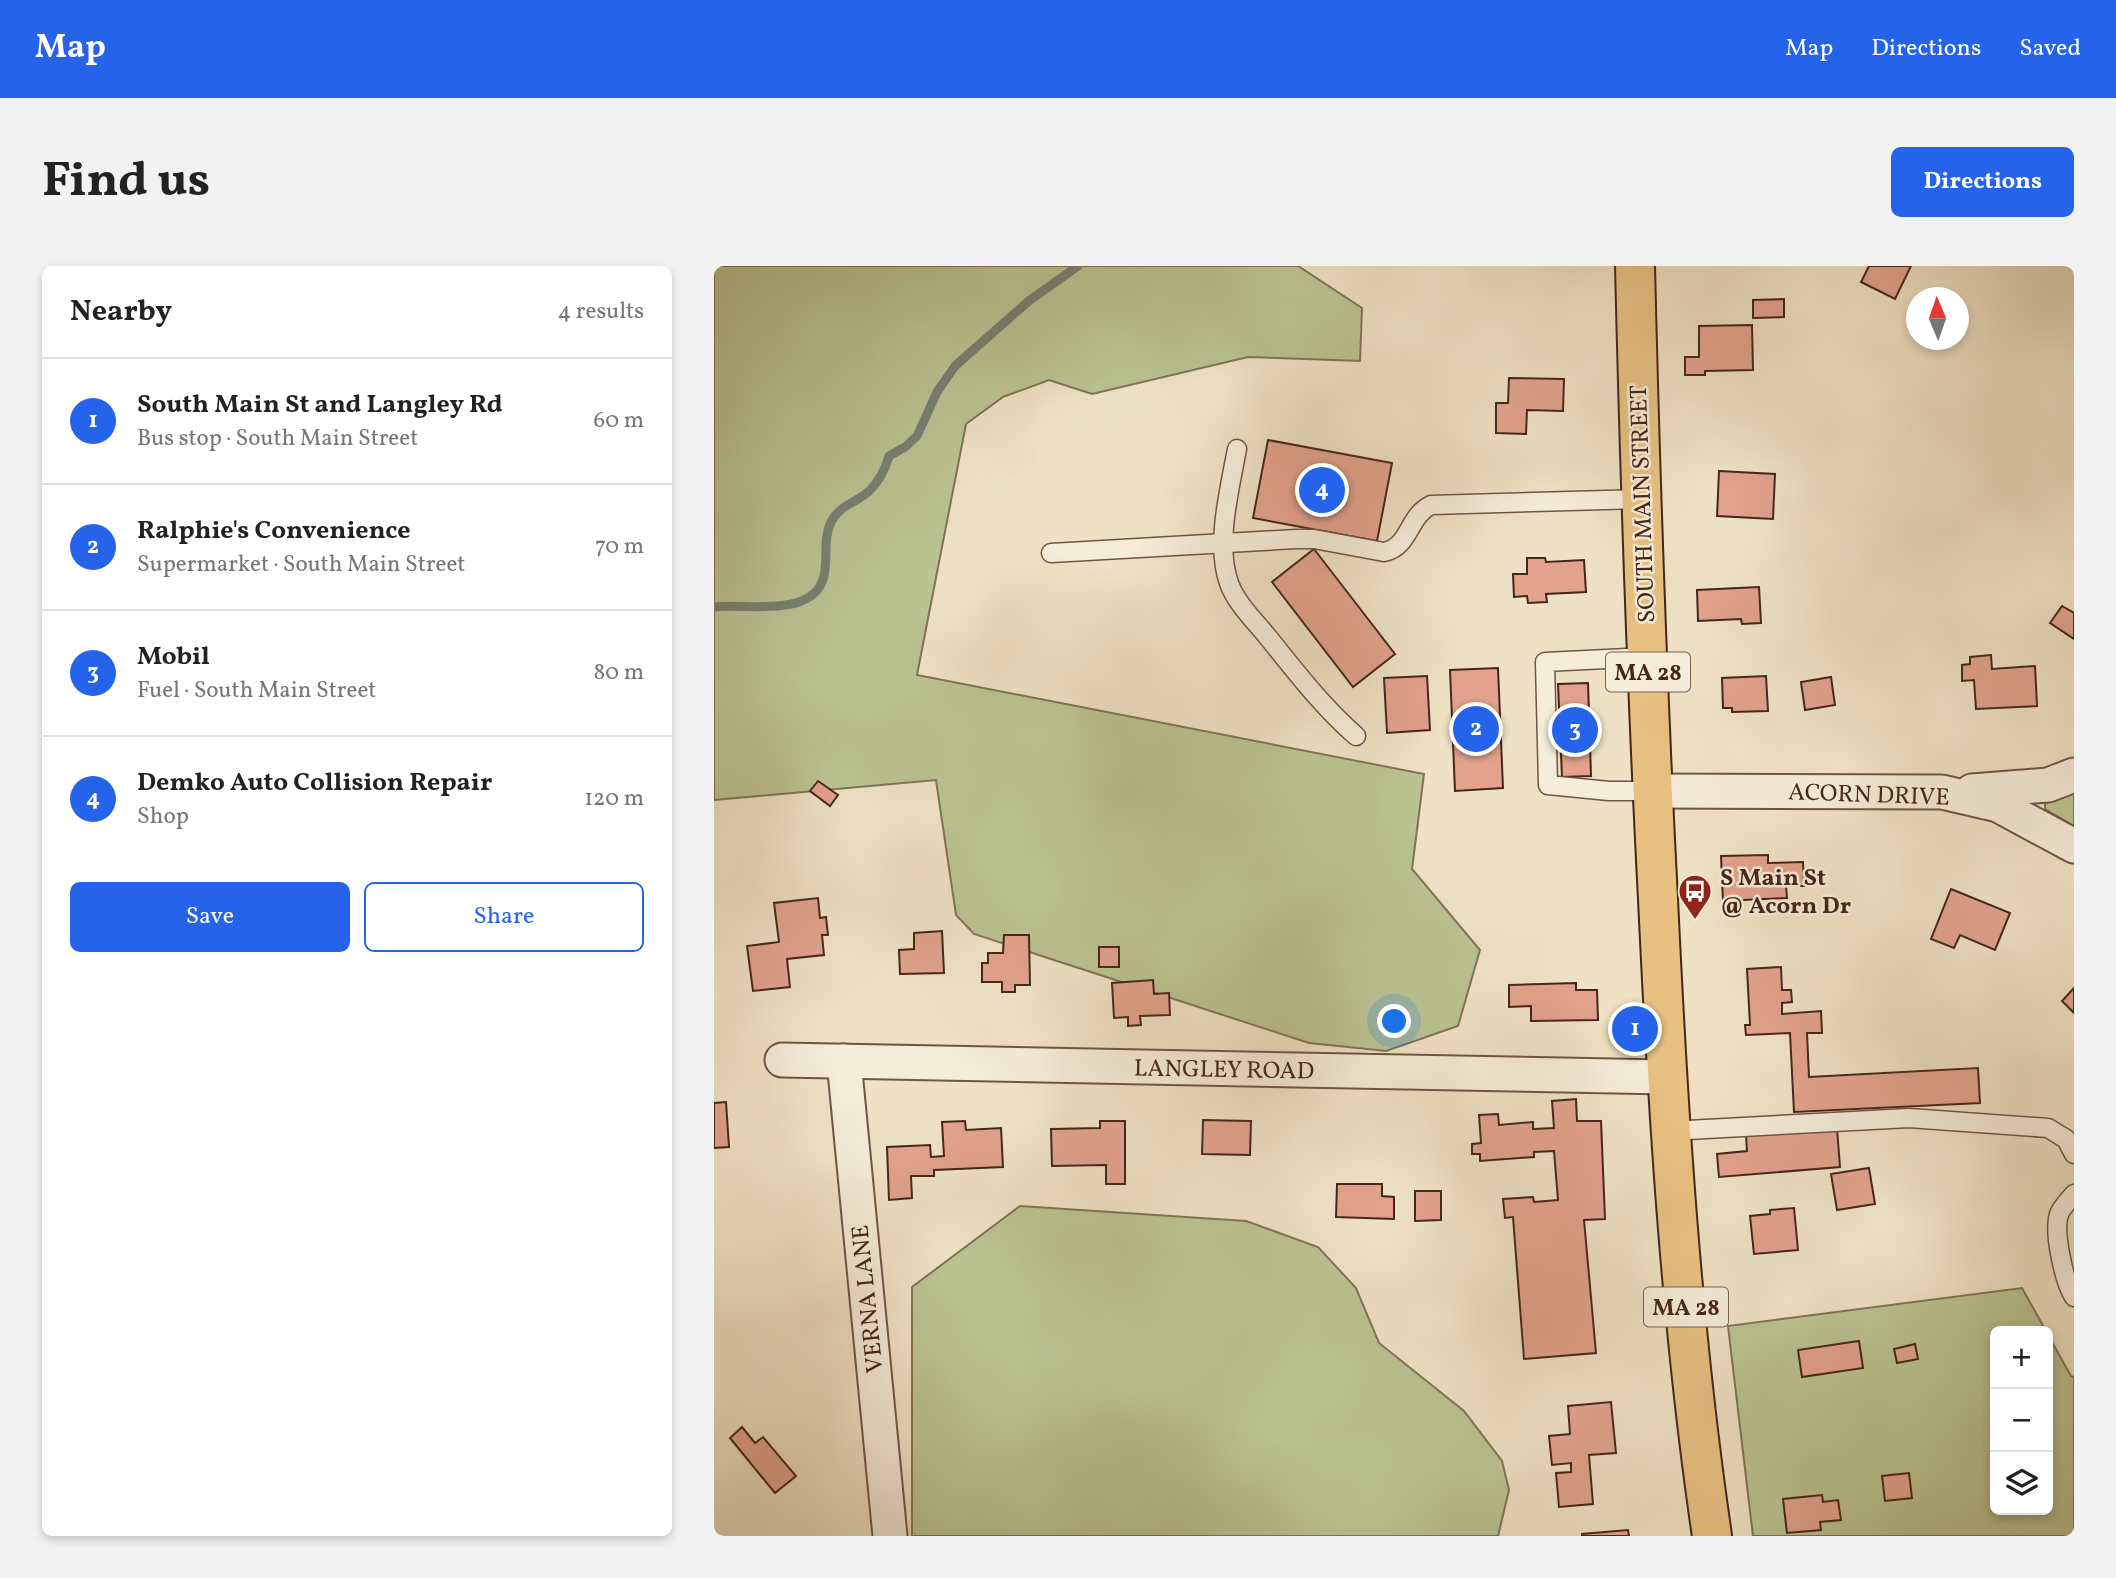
<!DOCTYPE html>
<meta charset="utf-8">
<style>
:root{--surface:#fff;--page:#f2f2f2;--text:#222;--muted:#767676;--line:#e0e0e0;--accent:#2563eb}
body{margin:0;font-family:Vollkorn,serif;background:var(--page);color:var(--text)}
.controls{position:absolute;right:21px;bottom:21px;display:grid;overflow:hidden;border-radius:10px;box-shadow:0 4px 10px #0003}
.controls button{width:63px;height:63px;display:grid;place-items:center;padding:0;border:0;border-bottom:2px solid var(--line);background:var(--surface);color:var(--text);font:35px sans-serif}
.compass{position:absolute;left:1192px;top:21px;width:63px;height:63px;border-radius:50%;background:var(--surface);box-shadow:0 4px 10px #0003;rotate:358deg}
.you{position:absolute;left:681px;top:756px;width:24px;height:24px;margin:-18px;border:5px solid #fff;border-radius:50%;background:#1a73e8;box-shadow:0 0 0 10px #1a73e833}
.badge{display:grid;place-items:center;width:46px;height:46px;border-radius:50%;background:var(--accent);color:#fff;font-size:23px;font-weight:700}
.pin{position:absolute;translate:-50% -50%;border:4px solid #fff;box-shadow:0 2px 7px #0006}
.list{margin:0;padding:0;list-style:none}
h2{display:flex;justify-content:space-between;align-items:center;height:91px;margin:0;padding:0 28px;font-size:30px}
h2 small{font-size:23px;font-weight:400;color:var(--muted)}
.list li{display:grid;grid-template-columns:46px 1fr auto;gap:21px;align-items:center;box-sizing:border-box;height:126px;padding:0 28px;border-top:2px solid var(--line)}
.list b{display:block;font-size:26px;white-space:nowrap}
.list p{margin:0;font-size:23px;white-space:nowrap;color:var(--muted)}
.list em{font-size:23px;font-style:normal;color:var(--muted)}
.actions{display:flex;gap:14px;padding:21px 28px}
.actions a{flex:1;padding:16px 0;border:2px solid var(--accent);border-radius:10px;text-align:center;font-size:24px;color:var(--accent)}
.actions .main{background:var(--accent);color:#fff}
.icon{flex:none;width:38px;height:38px;fill:none;stroke:currentColor;stroke-width:2;stroke-linecap:round;stroke-linejoin:round}
.map{position:relative;flex:none;width:1360px;height:1270px;overflow:hidden;border-radius:10px}
header{display:flex;align-items:center;gap:42px;box-sizing:border-box;height:98px;padding:0 35px;background:var(--accent);color:#fff}
header strong{font-size:33px}
nav{display:flex;gap:38px;margin-inline-start:auto;font-size:24px}
.intro{display:flex;align-items:center;justify-content:space-between;box-sizing:border-box;height:168px;padding:0 42px}
h1{margin:0;font-size:49px}
.button{padding:18px 32px;border-radius:10px;background:var(--accent);color:#fff;font-size:24px;font-weight:700}
main{display:flex;gap:42px;padding:0 42px}
aside{flex:1;background:var(--surface);border-radius:10px;box-shadow:0 4px 10px #0003}
.map>svg:first-child{display:block}
.green{fill:#bbc392;stroke:#807456;stroke-width:2}
.lines{fill:none;stroke-linecap:round;stroke-linejoin:round}
.stream{stroke:#788174;stroke-width:9}
.building{fill:#e2a28d;stroke:#452619;stroke-width:2}
.lane-casing{stroke:#705544;stroke-width:21}
.street-casing{stroke:#705544;stroke-width:37}
.primary-casing{stroke:#452619;stroke-width:42}
.lane{stroke:#f5ecd9;stroke-width:18}
.street{stroke:#f5ecd9;stroke-width:33}
.primary{stroke:#e8c182;stroke-width:38}
.labels{text-anchor:middle;stroke-width:5;stroke-linejoin:round;paint-order:stroke}
.shield{fill:#f5ecd9;stroke:#7a6153;stroke-width:2}
.shield-label{font-size:23px;font-weight:bold;fill:#452619}
.street-label{font-size:24px;fill:#452619;stroke:#f5ecd9}
.poi-label{font-size:24px;font-weight:bold;fill:#452619;stroke:#f5ecd9;text-anchor:start}
</style>
<header>
<strong>Map</strong>
<nav><a>Map</a><a>Directions</a><a>Saved</a></nav>
</header>
<div class="intro"><h1>Find us</h1><a class="button">Directions</a></div>
<main>
<aside>
<h2>Nearby<small>4 results</small></h2>
<ul class="list">
<li><span class="badge">1</span><div><b>South Main St and Langley Rd</b><p>Bus stop · South Main Street</p></div><em>60 m</em></li>
<li><span class="badge">2</span><div><b>Ralphie's Convenience</b><p>Supermarket · South Main Street</p></div><em>70 m</em></li>
<li><span class="badge">3</span><div><b>Mobil</b><p>Fuel · South Main Street</p></div><em>80 m</em></li>
<li><span class="badge">4</span><div><b>Demko Auto Collision Repair</b><p>Shop</p></div><em>120 m</em></li>
</ul>
<div class="actions"><a class="main">Save</a><a>Share</a></div>
</aside>
<div class="map">
<svg width="1360" height="1270" viewBox="0 0 1360 1270">
<rect width="100%" height="100%" fill="#efe2c4"/>
<filter id="stains"><feTurbulence type="fractalNoise" baseFrequency=".00286" numOctaves="4"/><feColorMatrix values="0 0 0 0 .2 0 0 0 0 .09 0 0 0 0 .02 0 0 0 .5 -.17"/></filter>
<radialGradient id="worn" r=".72"><stop offset=".6" stop-color="#630" stop-opacity="0"/><stop offset="1" stop-color="#630" stop-opacity=".3"/></radialGradient>
<g class="green">
<path d="M0,0H584L648,42L646,95L534,91L378,128L335,114L289,131L252,158L203,409L710,508L698,603L766,684L744,760L672,785L595,777L260,668L242,649L222,514L0,534Z"/>
<path d="M1360,525V560L1331,543V535Z"/>
<path d="M306,940L532,955L604,981L642,1022L665,1077L750,1145L788,1195L795,1224L784,1270H198V1021Z"/>
<path d="M1308,1022L1332,1065H1281V1244H1334V1069L1357,1110L1360,1111V1270H1039L1014,1060Z"/>
</g>
<g class="lines">
<path class="stream" d="M0,341C32,337 100,353 110,310C114,293 109,272 117,256C125,240 141,237 154,226C165,216 171,204 175,190L191,181L203,170L223,126L241,100L316,34L364,0"/>
</g>
<g class="building">
<path d="M1155,0H1197L1181,33L1147,16Z"/>
<path d="M1070,33V51L1039,52V34Z"/>
<path d="M1038,59L1039,104L991,105V109H971V91H985V60Z"/>
<path d="M795,112L850,113L849,145L813,144L812,168L782,167V137H794Z"/>
<path d="M554,174L678,197L663,275L539,252Z"/>
<path d="M1005,205L1061,208L1059,253L1003,250Z"/>
<path d="M600,283L681,388L639,421L558,316Z"/>
<path d="M813,292H831L832,296L870,294L872,326L832,328L833,336L814,337L813,330L800,331L799,308H813Z"/>
<path d="M1045,321L1047,357L1028,358L1027,353L984,355L983,324Z"/>
<path d="M1348,340L1360,347V373L1336,357Z"/>
<path d="M1277,389L1278,403L1321,400L1323,440L1262,443L1260,414L1248,415V399L1256,398V391Z"/>
<path d="M784,402L789,522L741,525L736,404Z"/>
<path d="M713,410L716,464L673,467L670,412Z"/>
<path d="M1052,410L1054,445L1018,446V442H1009L1008,412Z"/>
<path d="M1117,411L1121,439L1091,444L1087,416Z"/>
<path d="M874,417L877,510L848,511L844,418Z"/>
<path d="M104,515L124,529L116,540L96,525Z"/>
<path d="M1054,589V597L1089,596L1090,620H1072L1073,632L1009,635L1007,590Z"/>
<path d="M1237,623L1296,647L1281,684L1246,669L1240,682L1217,673Z"/>
<path d="M104,632L106,652L112,651L114,669H108L110,689L73,693L76,721L39,725L33,680L65,676L60,637Z"/>
<path d="M228,665L230,707L186,708L185,684L200,683V667Z"/>
<path d="M290,669H315L316,719H301V726H288V716H268V697H274V687H289Z"/>
<rect x="385" y="681" width="20" height="20"/>
<path d="M1067,701L1068,724H1077L1078,736L1068,737V748L1107,745L1108,767H1093L1095,811L1264,802L1266,837L1080,846L1076,767L1032,769L1031,759H1036L1033,703Z"/>
<path d="M439,714L440,728L455,727L456,749L426,750L427,759L414,760V751L400,752L398,717Z"/>
<path d="M862,717V724H883L884,754L817,755V740L795,741V719Z"/>
<path d="M1360,722V747L1348,735Z"/>
<path d="M862,833L863,855H887L891,953L870,954L882,1087L810,1093L799,951L791,952L789,933L819,931L820,936L844,934L840,885L820,886V891L766,895V888H758V878L767,877L765,849L784,848L785,859L819,856V863L840,862L838,835Z"/>
<path d="M12,836L15,881L0,882V837Z"/>
<path d="M489,854L537,855L536,889L488,888Z"/>
<path d="M251,855L252,864L287,862L289,901L220,904V910H197L198,932L175,934L173,881L216,879L217,891L230,890L228,856Z"/>
<path d="M386,855H411V918H392V899L338,900L337,863L386,862Z"/>
<path d="M1123,862L1126,901L1005,911L1003,888L1033,885L1032,869Z"/>
<path d="M1155,902L1161,938L1123,944L1117,908Z"/>
<path d="M623,918H668V930L680,931V953L622,951Z"/>
<path d="M701,925H727V954L701,955Z"/>
<path d="M1080,942L1084,984L1040,988L1036,950L1056,948V944Z"/>
<path d="M1145,1075L1149,1102L1088,1111L1084,1084Z"/>
<path d="M1201,1078L1204,1093L1183,1097L1180,1083Z"/>
<path d="M897,1136L902,1187L875,1189L879,1238L845,1241L842,1207L857,1206V1197L838,1199L835,1170L856,1168L854,1140Z"/>
<path d="M28,1161L41,1177L49,1171L82,1210L61,1227L16,1172Z"/>
<path d="M1195,1207L1198,1232L1171,1235L1168,1210Z"/>
<path d="M1108,1229L1109,1236L1124,1234L1127,1254L1106,1256L1107,1264L1073,1267L1069,1233Z"/>
<path d="M914,1264L915,1270H868V1268Z"/>
</g>
<g class="lines">
<defs>
<g id="lane">
<path d="M523,183C516,222 501,278 515,317C522,337 540,354 553,370C582,406 607,439 642,470"/>
<path d="M337,287L582,273H600L670,286C696,281 694,250 717,239L928,233"/>
<path d="M933,391L831,396L834,519L895,525H938"/>
<path d="M955,865L1195,852L1334,862L1352,873L1360,888"/>
<path d="M1360,928C1356,933 1349,940 1346,946C1338,963 1350,1015 1360,1031"/>
</g>
<g id="street">
<path d="M938,525L1228,526L1284,539L1360,580"/>
<path d="M1258,525L1334,519L1360,509"/>
<path d="M68,794L952,811"/>
<path d="M130,795L176,1270"/>
</g>
<path id="primary" d="M921,0C926,211 933,422 944,633C954,846 967,1059 998,1270"/>
</defs>
<use href="#lane" class="lane-casing"/>
<use href="#street" class="street-casing"/>
<use href="#primary" class="primary-casing"/>
<use href="#lane" class="lane"/>
<use href="#street" class="street"/>
<use href="#primary" class="primary"/>
</g>
<defs>
<symbol id="bus-pin" viewBox="-11 -11 22 30"><path d="M0 17L-7.5 6A9.5 9.5 0 1 1 7.5 6Z" fill="#8f2418" stroke="#f5ecd9"/><path d="M-5-6H5V4H4V6H2V4H-2V6H-4V4H-5ZM-3.5-4V0h7V-4ZM-3.5 1.2v1.5H-2V1.2ZM2 1.2v1.5H3.5V1.2Z" fill="#fff"/></symbol>
</defs>
<g fill-rule="evenodd">
<use href="#bus-pin" x="962" y="606" width="38" height="52"/>
</g>
<g class="labels">
<g class="shield">
<rect x="892" y="386.5" width="84" height="39" rx="5"/>
<rect x="930" y="1021.5" width="84" height="39" rx="5"/>
</g>
<g class="shield-label">
<text x="934" y="414">MA 28</text>
<text x="972" y="1049">MA 28</text>
</g>
<g class="street-label">
<text transform="translate(928 238) rotate(-92)" y="8">SOUTH MAIN STREET</text>
<text transform="translate(1155 528) rotate(2)" y="8">ACORN DRIVE</text>
<text transform="translate(510 803) rotate(1)" y="8">LANGLEY ROAD</text>
<text transform="translate(153 1033) rotate(-96)" y="8">VERNA LANE</text>
</g>
<g class="poi-label">
<text x="1006" y="619">S Main St<tspan x="1006" dy="28">@ Acorn Dr</tspan></text>
</g>
</g>
<rect width="100%" height="100%" filter="url(#stains)"/>
<rect width="100%" height="100%" fill="url(#worn)"/>
</svg>
<div class="controls">
<button>+</button>
<button>−</button>
<button><svg class="icon" aria-label="layers" viewBox="0 0 24 24"><path d="M12 4l9 5-9 5-9-5zM3 14l9 5 9-5"/></svg></button>
</div>
<svg class="compass" viewBox="-18 -18 36 36"><path d="M0-13l5 13h-10z" fill="#e53935"/><path d="M0 13l5-13h-10z" fill="#767676"/></svg>
<div class="you"></div>
<div class="pin badge" style="left:921px;top:763px">1</div>
<div class="pin badge" style="left:762px;top:463px">2</div>
<div class="pin badge" style="left:861px;top:464px">3</div>
<div class="pin badge" style="left:608px;top:224px">4</div>
</div>
</main>
